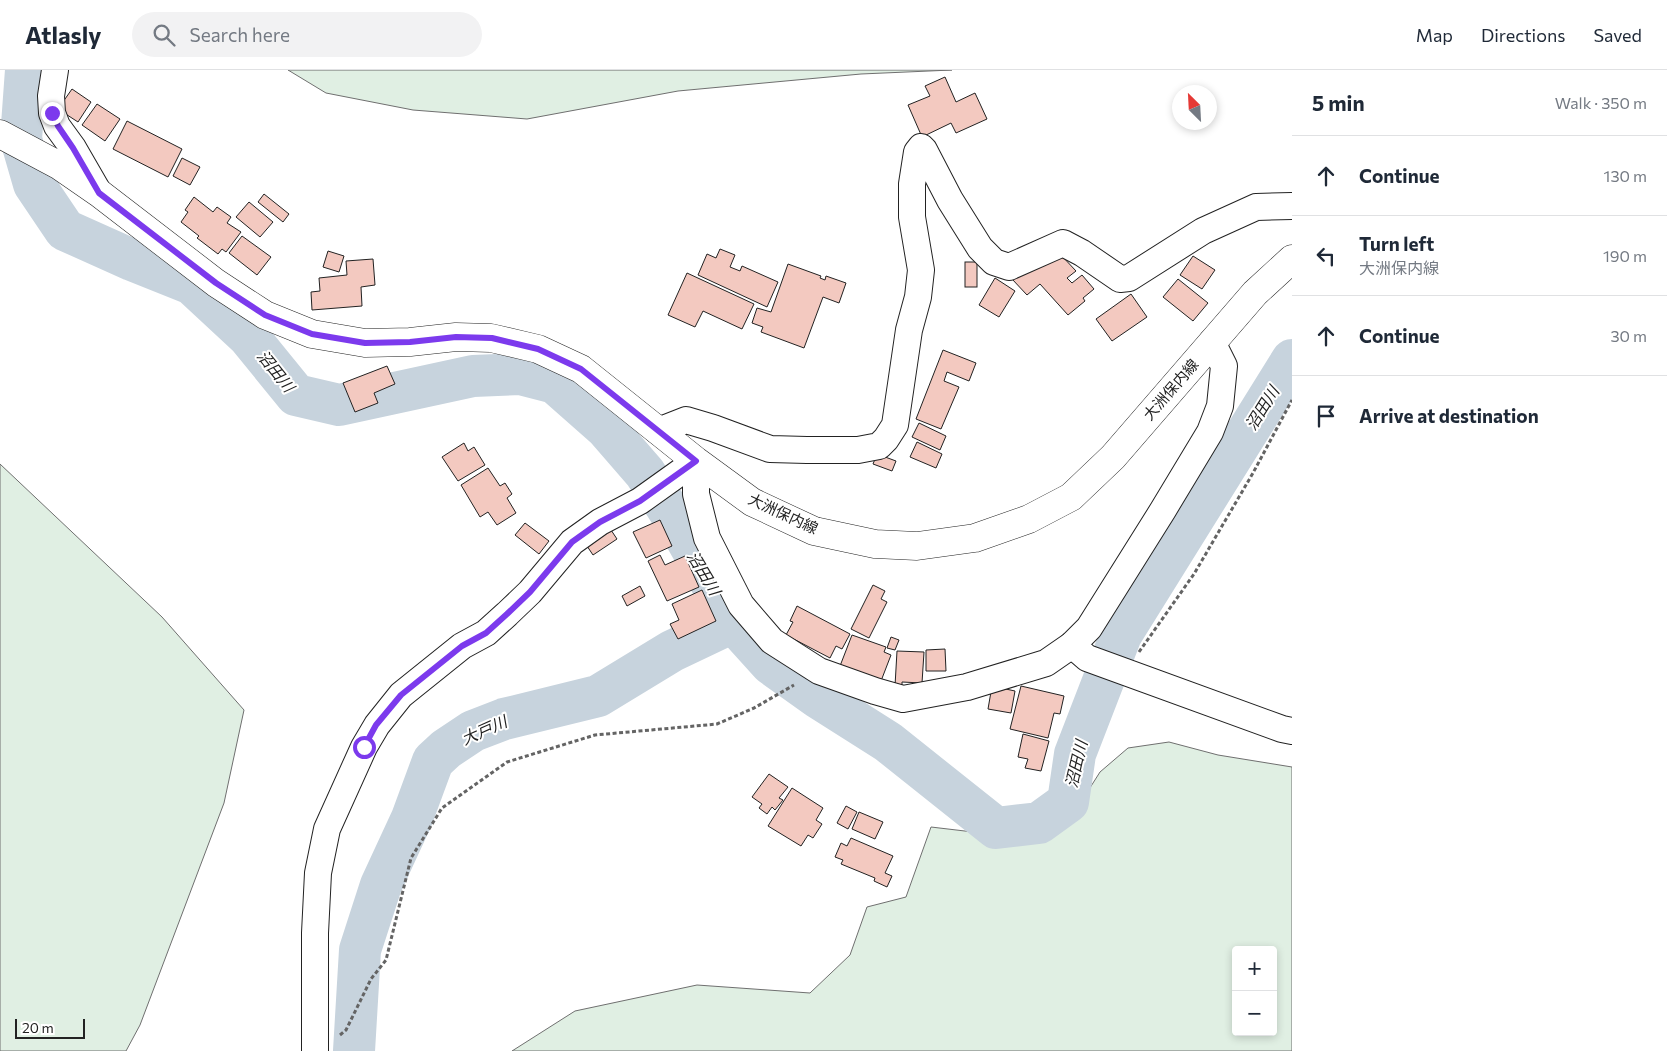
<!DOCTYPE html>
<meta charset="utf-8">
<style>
:root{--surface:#fff;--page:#f2f2f3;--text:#1f2937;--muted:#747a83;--line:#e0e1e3}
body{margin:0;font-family:Commissioner,"Noto Sans JP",sans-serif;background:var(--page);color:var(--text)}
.controls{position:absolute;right:15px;bottom:15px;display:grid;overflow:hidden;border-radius:5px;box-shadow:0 2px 8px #0003}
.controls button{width:45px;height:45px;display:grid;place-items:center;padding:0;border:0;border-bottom:1px solid var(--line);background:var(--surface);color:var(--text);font:25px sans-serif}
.compass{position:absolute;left:1172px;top:15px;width:45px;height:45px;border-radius:50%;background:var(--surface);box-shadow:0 2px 8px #0003;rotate:336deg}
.scale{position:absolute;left:15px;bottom:12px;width:70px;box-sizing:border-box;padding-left:5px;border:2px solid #222;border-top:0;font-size:14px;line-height:18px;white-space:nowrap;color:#222;-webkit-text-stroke:4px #fff;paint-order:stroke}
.stop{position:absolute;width:15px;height:15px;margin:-11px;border:4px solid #7c3aed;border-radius:50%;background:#fff}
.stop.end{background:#7c3aed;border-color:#fff;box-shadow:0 1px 5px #0008}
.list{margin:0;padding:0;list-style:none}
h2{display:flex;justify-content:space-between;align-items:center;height:65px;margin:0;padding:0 20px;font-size:21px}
h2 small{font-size:16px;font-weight:400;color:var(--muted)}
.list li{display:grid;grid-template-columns:32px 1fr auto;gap:15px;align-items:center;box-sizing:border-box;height:80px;padding:0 20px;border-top:1px solid var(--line)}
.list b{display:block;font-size:19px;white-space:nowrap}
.list p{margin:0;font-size:16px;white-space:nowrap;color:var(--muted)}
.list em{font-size:16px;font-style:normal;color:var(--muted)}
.icon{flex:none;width:28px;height:28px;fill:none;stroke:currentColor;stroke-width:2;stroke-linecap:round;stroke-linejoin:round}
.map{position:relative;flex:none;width:1292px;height:981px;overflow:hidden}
header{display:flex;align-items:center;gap:30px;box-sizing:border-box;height:70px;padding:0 25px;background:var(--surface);border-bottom:1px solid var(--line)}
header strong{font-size:24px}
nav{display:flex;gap:28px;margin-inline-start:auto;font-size:18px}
.search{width:350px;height:45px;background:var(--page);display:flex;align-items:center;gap:12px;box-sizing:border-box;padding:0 18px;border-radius:28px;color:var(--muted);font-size:19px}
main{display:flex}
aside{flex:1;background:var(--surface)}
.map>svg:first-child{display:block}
.green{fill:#e0efe3;stroke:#6f6f6f;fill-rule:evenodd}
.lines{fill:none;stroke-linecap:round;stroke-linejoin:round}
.river{stroke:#c7d3dd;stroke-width:42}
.building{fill:#f3c9c0;stroke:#222}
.minor-casing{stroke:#222;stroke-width:28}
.major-casing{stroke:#222;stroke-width:29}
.path{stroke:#646464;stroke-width:3;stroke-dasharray:4 2.5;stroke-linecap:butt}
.minor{stroke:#fff;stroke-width:26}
.major{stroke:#fff;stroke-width:28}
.route{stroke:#7c3aed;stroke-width:6}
.labels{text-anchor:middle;stroke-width:4;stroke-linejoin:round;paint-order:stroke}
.street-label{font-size:15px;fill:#222;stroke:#fff}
.water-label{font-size:16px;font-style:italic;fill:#222;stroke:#fff}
</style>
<header>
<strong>Atlasly</strong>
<div class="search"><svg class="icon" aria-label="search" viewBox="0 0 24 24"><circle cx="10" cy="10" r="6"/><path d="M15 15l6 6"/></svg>Search here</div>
<nav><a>Map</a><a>Directions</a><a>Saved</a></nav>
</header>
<main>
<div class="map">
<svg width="1292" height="981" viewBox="0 0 1292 981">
<rect width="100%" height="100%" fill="#fff"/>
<g class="green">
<path d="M288,0H952L861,4L678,21L527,49L413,40L326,23Z"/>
<path d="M0,394L162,547L244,640L224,733L140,955L126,981H0Z"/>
<path d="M1169,672L1218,685L1292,697V981H512L575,941L697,915L810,923L850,885L867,837L906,827L931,757L1024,768L1074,743L1100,702L1128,678ZM1236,880H1273V962H1236Z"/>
</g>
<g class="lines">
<g class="river">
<path d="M26,0L21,69L34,114L65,160L132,190L192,214L248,266L296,325L339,335L473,306L520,304L555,313L606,358L645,403L683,463L733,552L771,594L817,627L888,672L996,758L1039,753L1068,732L1075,684L1121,565L1292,290"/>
<path d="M354,981L360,880L381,815L412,748L433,691L446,679L473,661L504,649L598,626L672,581L733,552"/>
</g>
</g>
<g class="building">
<path d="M945,7L956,32L975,23L987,49L956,63L951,53L922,67L908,35L930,26L925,16Z"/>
<path d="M72,19L91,32L78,52L58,39Z"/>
<path d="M97,34L120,49L105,71L82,55Z"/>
<path d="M127,51L182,79L168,107L113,79Z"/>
<path d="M182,88L200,97L190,115L173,106Z"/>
<path d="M264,124L289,144L283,152L258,132Z"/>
<path d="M194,127L213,142L217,137L231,147L227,153L241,162L226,182L222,179L218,184L197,168L199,166L181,152L188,142L185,140Z"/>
<path d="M249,132L273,152L260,167L236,147Z"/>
<path d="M242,166L271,187L257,205L229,183Z"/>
<path d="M720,179L735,185L730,197L740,201L742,196L778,212L767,237L698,205L707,184L716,188Z"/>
<path d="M328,181L344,186L339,202L323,197Z"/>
<path d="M1061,185L1076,201L1067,208L1072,213L1082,205L1094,219L1083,228L1085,231L1068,245L1040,214L1027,225L1012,209Z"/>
<path d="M1193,186L1215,200L1202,219L1180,205Z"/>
<path d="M373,189L375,215L361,217L362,236L312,240L311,222L320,221L319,208L347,205L346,191Z"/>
<rect x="965" y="192" width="12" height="25"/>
<path d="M788,194L821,206L820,208L825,210L826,206L846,213L839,233L823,227L804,278L761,262L763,257L752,253L757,238L771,242Z"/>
<path d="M687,203L754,234L742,259L703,241L695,257L668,245Z"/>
<path d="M995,208L1015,221L999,247L979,235Z"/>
<path d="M1178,209L1208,233L1193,251L1163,227Z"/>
<path d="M1131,224L1147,247L1112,271L1096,249Z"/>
<path d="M943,280L976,293L969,311L947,302L944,311L959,317L941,359L916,349Z"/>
<path d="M387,296L395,314L374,323L378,333L355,342L343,313Z"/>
<path d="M919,353L946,366L940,380L912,367Z"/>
<path d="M917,372L942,384L936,398L910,387Z"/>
<path d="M464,373L468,381L474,377L485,395L458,411L442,387Z"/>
<path d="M877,384L896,391L892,401L873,394Z"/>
<path d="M488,398L500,416L505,413L512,424L507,428L516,443L497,455L488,442L480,447L461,415Z"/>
<path d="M660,450L672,476L646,488L633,462Z"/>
<path d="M525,453L549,471L539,484L515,465Z"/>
<path d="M611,460L617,469L593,485L587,476Z"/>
<path d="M660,485L665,495L685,486L699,517L667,531L648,491Z"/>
<path d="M873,515L885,521L881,529L887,532L869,568L851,559Z"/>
<path d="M640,516L645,526L627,536L622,526Z"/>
<path d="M702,520L716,551L678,569L670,554L679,550L672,534Z"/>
<path d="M797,536L850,564L842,579L836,576L830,588L786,565L793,552L790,551Z"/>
<path d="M852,565L886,577L884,582L891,585L881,611L840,596Z"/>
<path d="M891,567L899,570L895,580L887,578Z"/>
<path d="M945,579L946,601H926V580Z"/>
<path d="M897,581L924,582L922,613L902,612V617L895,616Z"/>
<path d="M992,616L1015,621L1011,643L988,639Z"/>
<path d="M1021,616L1064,626L1060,644L1054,643L1048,668L1010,659Z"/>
<path d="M1023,664L1049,671L1041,701L1025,698L1028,689L1018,687Z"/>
<path d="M769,704L788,717L779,728L783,730L775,740L772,737L767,744L759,738L762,734L752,727Z"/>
<path d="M792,718L823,738L816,750L822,754L813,768L808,765L801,776L768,756Z"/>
<path d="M846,736L857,742L848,759L837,753Z"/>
<path d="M859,742L883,752L875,769L852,759Z"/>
<path d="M851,768L893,786L885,803L892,806L887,817L874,811L875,808L841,794L843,790L835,787L841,773L847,776Z"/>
</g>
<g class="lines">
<defs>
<g id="minor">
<path d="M55,0L51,26L52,43L57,56L73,78L99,123"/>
<path d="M658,361L686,350L713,358L770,379L807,380H858L879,376L886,369L895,355L909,260L918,227L921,200L912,147V114L917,82L921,77L924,80L950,130L980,178L994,192L1009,197L1063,173L1082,183L1120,209L1129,208L1203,161L1256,137L1292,136"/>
<path d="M696,391V424L707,468L741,535L772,571L819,601L875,621L903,629L967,617L1046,593L1072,575L1089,558L1163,440L1210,362L1220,336L1224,296L1212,272"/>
<path d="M1072,575L1087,588L1282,659L1292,661"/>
<path d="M315,981V863L318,803L327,759L364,677L377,655L401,625L462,576L486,563L507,544L530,522L572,472L600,452L640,431L696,391"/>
</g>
<path id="major" d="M0,64L60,96L99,123L216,213L265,245L312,264L365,273L410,272L456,267L491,268L538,279L581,299L696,391L752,432L814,461L875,474L917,476L975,468L1029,449L1071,427L1113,387L1255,223L1292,189"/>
</defs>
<use href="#minor" class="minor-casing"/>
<use href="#major" class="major-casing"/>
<g class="path">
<path d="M1139,582L1194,504L1253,403L1292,330"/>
<path d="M340,965L346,960L371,909L386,890L411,788L442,738L507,692L595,665L717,654L754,638L794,615"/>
</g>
<use href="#minor" class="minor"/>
<use href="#major" class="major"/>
</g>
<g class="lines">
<path class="route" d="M52,43L58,56L73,78L99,123L216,213L265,245L312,264L365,273L410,272L456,267L492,268L538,279L581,299L696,391L640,431L600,452L572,472L530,522L507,544L486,563L462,576L401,625L376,655L364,677"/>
</g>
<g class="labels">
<g class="street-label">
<text transform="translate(1171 320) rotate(-49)" y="5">大洲保内線</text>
<text transform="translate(783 444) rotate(25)" y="5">大洲保内線</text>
</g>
<g class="water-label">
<text transform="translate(276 301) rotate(51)" y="6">沼田川</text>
<text transform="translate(1262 338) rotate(-58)" y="6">沼田川</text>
<text transform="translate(704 503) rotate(59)" y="6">沼田川</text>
<text transform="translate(484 660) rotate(-24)" y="6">大戸川</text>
<text transform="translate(1076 694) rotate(-77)" y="6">沼田川</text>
</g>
</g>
</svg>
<div class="controls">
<button>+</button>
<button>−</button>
</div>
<svg class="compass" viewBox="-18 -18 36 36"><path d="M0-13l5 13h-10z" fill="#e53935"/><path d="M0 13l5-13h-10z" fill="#747a83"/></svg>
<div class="scale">20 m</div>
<div class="stop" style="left:364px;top:677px"></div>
<div class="stop end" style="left:52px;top:43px"></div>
</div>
<aside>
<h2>5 min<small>Walk · 350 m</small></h2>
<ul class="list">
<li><svg class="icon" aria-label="ahead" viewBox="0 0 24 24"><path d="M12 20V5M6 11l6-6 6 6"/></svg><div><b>Continue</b></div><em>130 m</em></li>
<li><svg class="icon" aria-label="left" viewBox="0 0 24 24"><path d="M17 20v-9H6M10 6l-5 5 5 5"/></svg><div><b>Turn left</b><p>大洲保内線</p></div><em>190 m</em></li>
<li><svg class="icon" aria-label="ahead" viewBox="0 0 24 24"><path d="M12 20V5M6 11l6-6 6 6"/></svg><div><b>Continue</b></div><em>30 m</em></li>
<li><svg class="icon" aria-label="arrive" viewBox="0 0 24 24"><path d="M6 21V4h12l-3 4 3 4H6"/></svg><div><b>Arrive at destination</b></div></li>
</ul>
</aside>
</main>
